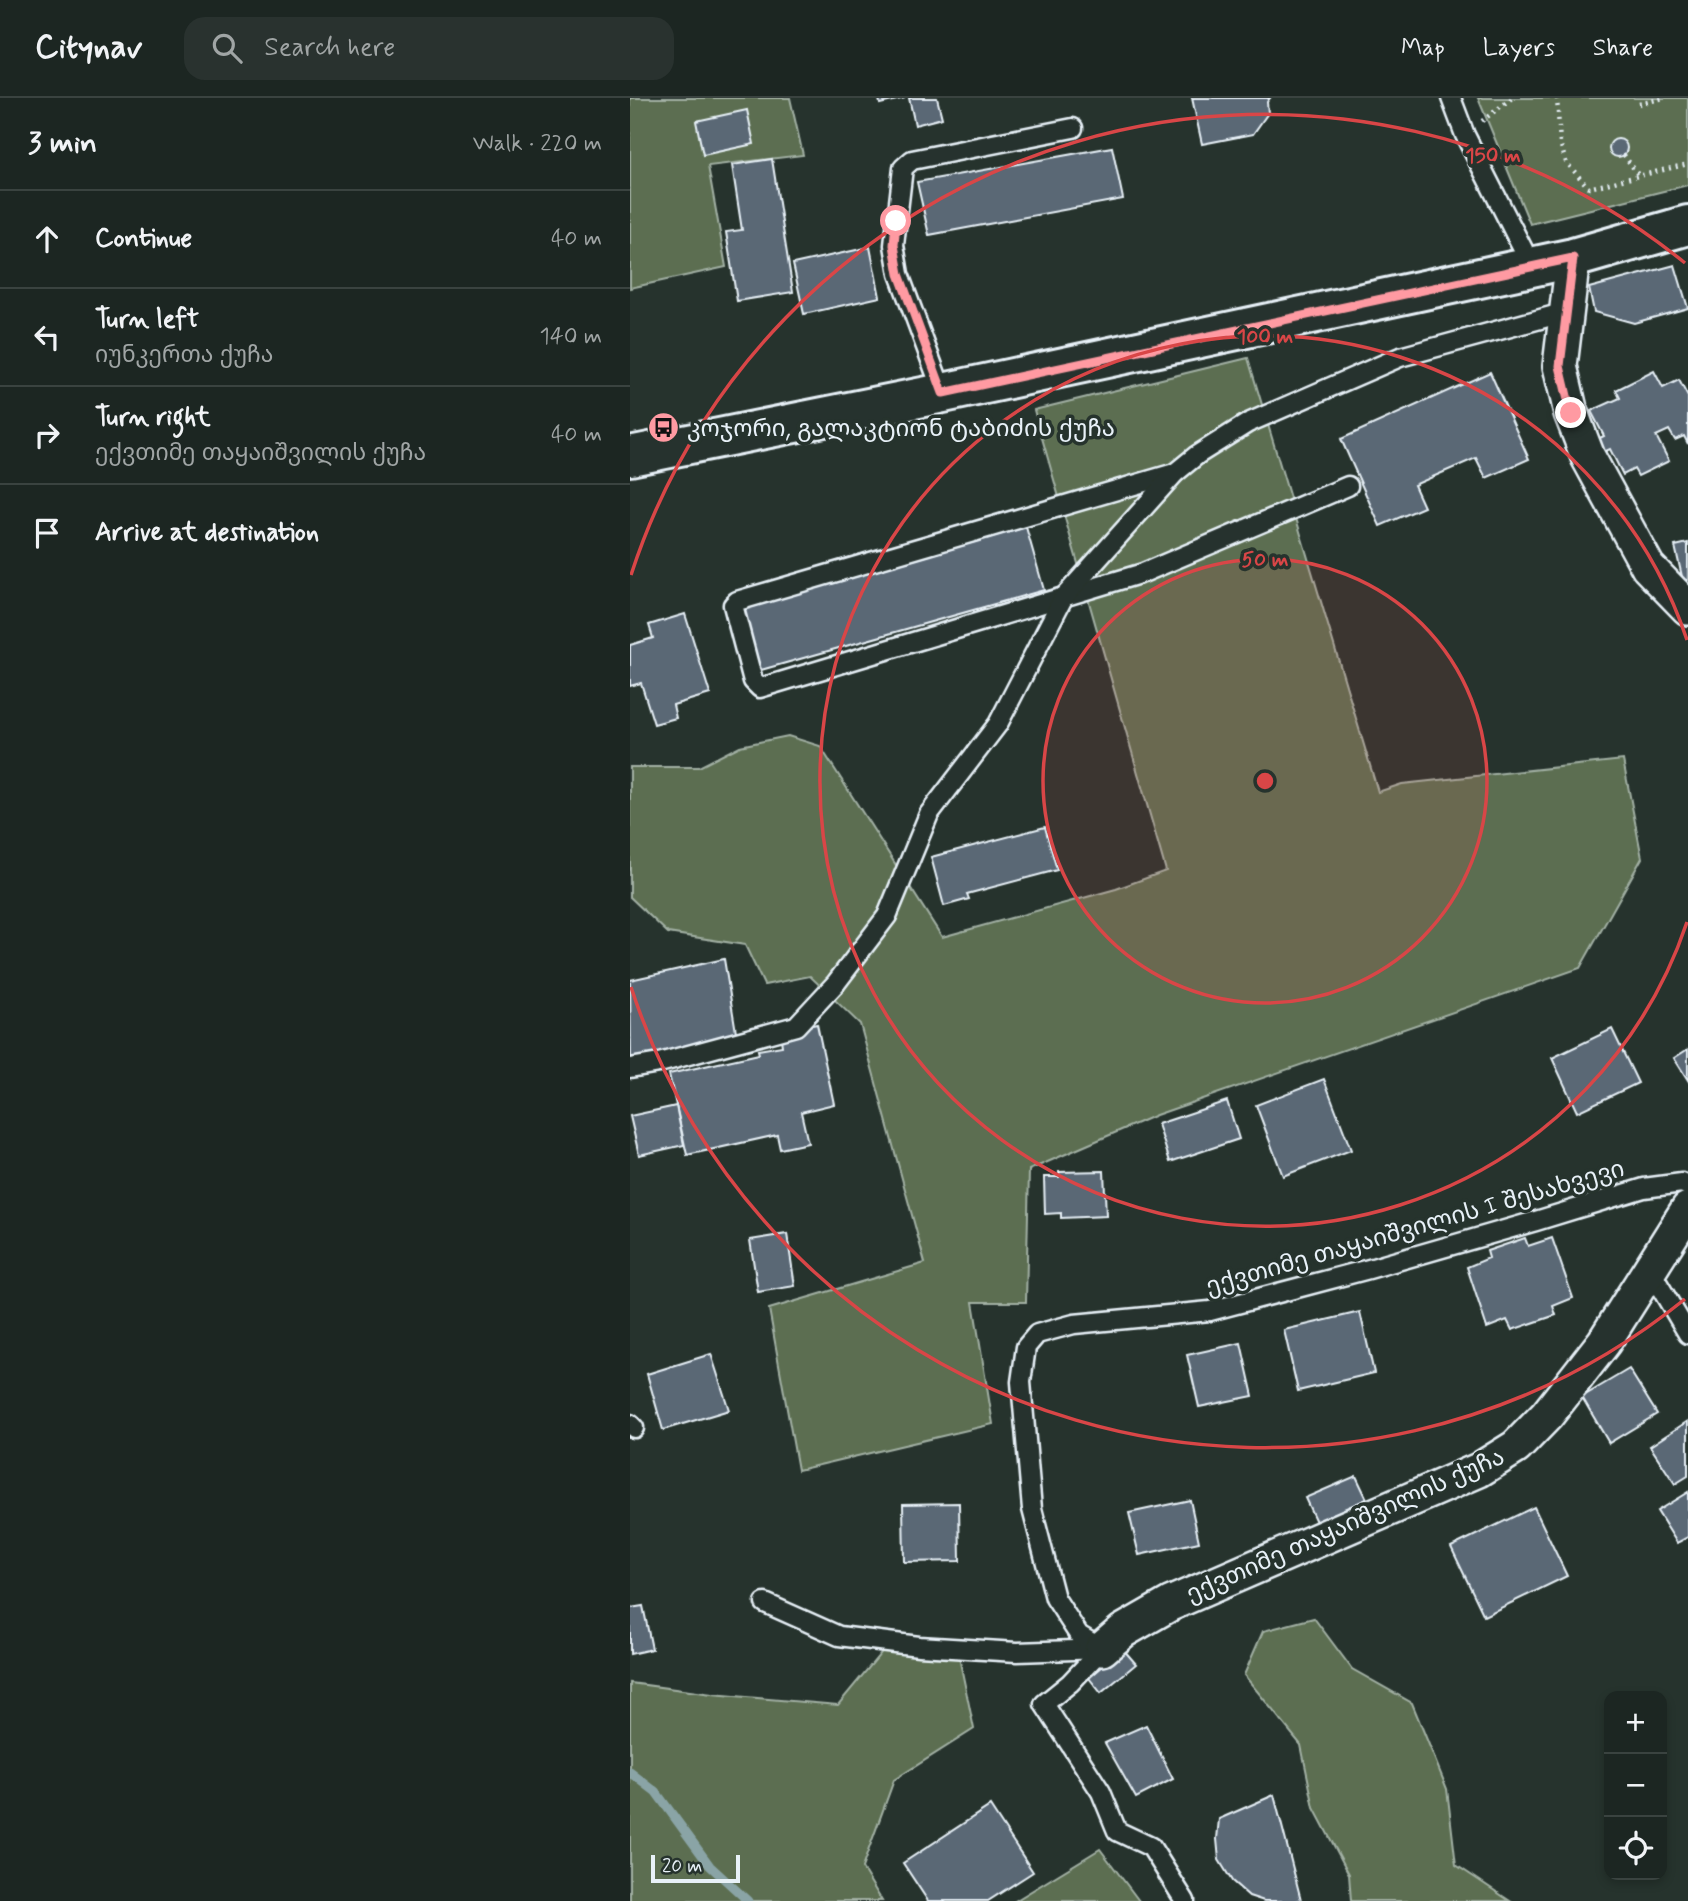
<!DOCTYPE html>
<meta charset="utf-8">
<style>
:root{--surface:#1c2622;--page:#29322f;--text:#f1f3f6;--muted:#a0a5a5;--line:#3a4340}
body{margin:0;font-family:Mynerve,"Noto Sans Georgian",sans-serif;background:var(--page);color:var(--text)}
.controls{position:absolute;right:21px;bottom:21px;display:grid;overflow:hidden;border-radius:14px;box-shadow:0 4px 10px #0003}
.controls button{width:63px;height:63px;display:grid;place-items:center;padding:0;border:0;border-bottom:2px solid var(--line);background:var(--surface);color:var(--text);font:35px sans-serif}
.scale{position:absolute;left:21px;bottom:18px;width:89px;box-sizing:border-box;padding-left:7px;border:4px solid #e8f1f8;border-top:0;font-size:19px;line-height:24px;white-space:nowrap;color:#e8f1f8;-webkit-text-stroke:5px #26332d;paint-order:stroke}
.stop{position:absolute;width:21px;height:21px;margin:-16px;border:5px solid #ff9aa2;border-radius:50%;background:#fff}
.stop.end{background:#ff9aa2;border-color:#fff;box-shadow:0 2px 7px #0008}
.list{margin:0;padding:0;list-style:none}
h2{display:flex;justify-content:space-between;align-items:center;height:91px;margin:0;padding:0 28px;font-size:30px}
h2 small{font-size:23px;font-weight:400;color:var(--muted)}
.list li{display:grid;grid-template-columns:46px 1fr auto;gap:21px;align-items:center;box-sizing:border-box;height:98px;padding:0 28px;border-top:2px solid var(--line)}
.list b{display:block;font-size:26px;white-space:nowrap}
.list p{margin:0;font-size:23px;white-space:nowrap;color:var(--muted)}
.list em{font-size:23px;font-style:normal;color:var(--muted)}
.icon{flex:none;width:38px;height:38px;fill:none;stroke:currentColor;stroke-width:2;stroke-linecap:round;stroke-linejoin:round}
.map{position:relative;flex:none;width:1058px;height:1803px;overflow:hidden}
header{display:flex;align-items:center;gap:42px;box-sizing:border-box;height:98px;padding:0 35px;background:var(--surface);border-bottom:2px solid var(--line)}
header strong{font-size:33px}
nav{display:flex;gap:38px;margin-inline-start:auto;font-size:24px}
.search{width:490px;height:63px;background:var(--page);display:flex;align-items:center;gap:18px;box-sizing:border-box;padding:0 24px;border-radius:21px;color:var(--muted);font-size:26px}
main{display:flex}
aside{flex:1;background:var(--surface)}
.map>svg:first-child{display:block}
.green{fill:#5b6e51;stroke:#a2b0a4;stroke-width:2}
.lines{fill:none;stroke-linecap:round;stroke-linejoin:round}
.stream{stroke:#8aa4a6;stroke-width:9}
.building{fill:#5a6875;stroke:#e8f1f8;stroke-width:2}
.service-casing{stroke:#e8f1f8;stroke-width:23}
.minor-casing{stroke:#e8f1f8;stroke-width:38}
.secondary-casing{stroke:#e8f1f8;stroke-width:44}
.path{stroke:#e8f1f8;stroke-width:4.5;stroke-dasharray:2 5;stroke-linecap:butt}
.service{stroke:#26332d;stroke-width:18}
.minor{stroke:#26332d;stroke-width:33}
.secondary{stroke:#26332d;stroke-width:38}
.route{stroke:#ff9aa2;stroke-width:9}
.ring{fill:none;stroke:#d94647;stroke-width:3.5}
.labels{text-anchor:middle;stroke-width:7;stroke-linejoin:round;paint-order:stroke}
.poi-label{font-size:24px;fill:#e8f1f8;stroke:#26332d;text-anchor:start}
.street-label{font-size:24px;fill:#e8f1f8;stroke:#26332d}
.centre{fill:#d94647;stroke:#26332d;stroke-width:3.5}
.ring-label{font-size:21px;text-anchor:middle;font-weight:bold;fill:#d94647;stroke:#26332d;stroke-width:7;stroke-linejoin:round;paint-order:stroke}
</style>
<header>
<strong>Citynav</strong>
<div class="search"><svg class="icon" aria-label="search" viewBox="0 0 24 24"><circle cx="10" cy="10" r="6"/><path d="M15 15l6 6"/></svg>Search here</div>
<nav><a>Map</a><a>Layers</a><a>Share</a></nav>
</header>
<main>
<aside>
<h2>3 min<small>Walk · 220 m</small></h2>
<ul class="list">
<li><svg class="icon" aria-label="ahead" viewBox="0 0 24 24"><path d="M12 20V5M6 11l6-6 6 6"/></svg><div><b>Continue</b></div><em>40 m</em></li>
<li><svg class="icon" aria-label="left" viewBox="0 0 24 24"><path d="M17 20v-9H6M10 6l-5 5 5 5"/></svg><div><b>Turn left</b><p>იუნკერთა ქუჩა</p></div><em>140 m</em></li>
<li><svg class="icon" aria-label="right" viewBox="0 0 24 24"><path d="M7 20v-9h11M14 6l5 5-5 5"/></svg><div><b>Turn right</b><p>ექვთიმე თაყაიშვილის ქუჩა</p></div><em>40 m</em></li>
<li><svg class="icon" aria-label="arrive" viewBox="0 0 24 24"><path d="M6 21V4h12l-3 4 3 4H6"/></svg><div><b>Arrive at destination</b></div></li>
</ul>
</aside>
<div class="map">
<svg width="1058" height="1803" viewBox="0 0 1058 1803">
<rect width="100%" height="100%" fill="#26332d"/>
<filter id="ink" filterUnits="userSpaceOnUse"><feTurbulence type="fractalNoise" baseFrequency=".0143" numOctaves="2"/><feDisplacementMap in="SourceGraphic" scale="14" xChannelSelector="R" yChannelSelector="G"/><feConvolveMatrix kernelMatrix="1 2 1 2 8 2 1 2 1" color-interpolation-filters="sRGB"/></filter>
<g filter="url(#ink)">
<g class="green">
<path d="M0,0H160L173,57L78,68L96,169L0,190Z"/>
<path d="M848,0H1058V87L900,126Z"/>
<path d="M618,260L748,694L772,686L993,662L1012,760L950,870L526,1017L399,1072L396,1204H343L363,1326L168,1372L139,1211L295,1165L230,926L180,878L134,887L115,847L38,835L0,799V669H69L110,648L158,638L190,648L312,839L486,791L536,773L404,312Z"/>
<path d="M684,1520L722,1571L782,1605L817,1691L826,1767L880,1803H721L719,1776L684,1710L671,1647L614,1577L633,1533Z"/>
<path d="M255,1550L329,1559L344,1631L264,1682L232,1770L252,1803H0V1585L82,1596L208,1607Z"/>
<path d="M470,1751L509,1803H385Z"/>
</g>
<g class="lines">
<path class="stream" d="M0,1674L26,1694L80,1768L118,1803"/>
</g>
<g class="building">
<path d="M249,0H275L250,6Z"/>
<path d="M279,0H307L312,20L285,27Z"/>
<path d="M562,0H640L637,4L638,15L623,36L572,46Z"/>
<path d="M117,12L124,46L73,57L66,23Z"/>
<circle cx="988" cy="50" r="9"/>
<path d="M482,49L493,101L299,137L287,84Z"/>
<path d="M142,61L163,194L107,203L96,134L112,132L102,67Z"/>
<path d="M240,149L250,199L174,216L163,166Z"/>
<path d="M1045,167L1058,210L1004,225L964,214L959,190Z"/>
<path d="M1024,273L1033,290L1049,282L1058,299V346L1054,338L1045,342L1039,332L1026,338L1039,363L1008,378L1004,371L993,377L980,351L967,357L961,344L974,338L961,313L990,300L986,292Z"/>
<path d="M860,274L899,361L856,380L846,360L784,387L794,409L750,428L711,341Z"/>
<path d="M396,429L414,492L131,572L111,512Z"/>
<path d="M1058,445V482L1053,483L1045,448Z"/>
<path d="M55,516L80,596L43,607L46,620L24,626L11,585L0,588V547L23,540L19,527Z"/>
<path d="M415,729L427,772L337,796L339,801L314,808L301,759Z"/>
<path d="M94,861L107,940L1,965L0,882Z"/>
<path d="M187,926L204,1006L171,1014L178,1045L150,1051L147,1037L57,1057L39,976L129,956L128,952L152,948L150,934Z"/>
<path d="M982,931L1008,985L947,1014L922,960Z"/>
<path d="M1058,951V982L1044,960Z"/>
<path d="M694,981L721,1052L653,1078L626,1007Z"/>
<path d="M597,1003L609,1041L540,1064L528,1026Z"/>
<path d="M46,1008L54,1047L9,1057L0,1018Z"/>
<path d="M474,1073L476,1118L431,1120V1115L415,1116L414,1079H429V1074Z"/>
<path d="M157,1136L165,1188L128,1194L120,1142Z"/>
<path d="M895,1140L898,1148L922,1140L943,1200L923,1208L926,1217L882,1232L877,1222L857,1230L837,1169L859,1160L857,1153Z"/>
<path d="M730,1214L744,1275L668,1293L654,1232Z"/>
<path d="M611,1245L623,1298L569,1309L557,1257Z"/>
<path d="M81,1256L99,1312L33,1332L17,1276Z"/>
<path d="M999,1271L1027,1316L979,1345L952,1299Z"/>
<path d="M1058,1323V1378L1045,1386L1020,1348Z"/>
<path d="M726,1378L737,1401L686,1424L675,1400Z"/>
<path d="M1058,1394V1439L1047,1445L1027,1413Z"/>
<path d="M560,1402L569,1444L509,1457L499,1415Z"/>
<path d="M329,1405L330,1463L274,1464L273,1406Z"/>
<path d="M904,1409L937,1478L854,1518L821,1449Z"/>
<path d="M13,1508L22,1551L0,1556V1510Z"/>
<path d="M493,1551L506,1566L471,1595L459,1580Z"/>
<path d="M516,1627L543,1681L506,1700L475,1645Z"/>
<path d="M644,1697L671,1802L666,1803H634L619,1798L602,1783L589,1762L587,1741L589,1721Z"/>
<path d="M360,1708L403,1774L358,1803H298L273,1765Z"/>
</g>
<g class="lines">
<defs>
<g id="service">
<path d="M821,0L835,37L902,169"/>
<path d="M313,295L269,176L264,147L273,70L282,62L443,30"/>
<path d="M545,375L107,503L103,507L123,583L130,590L513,475L718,388"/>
<path d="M0,970L29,965L166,928L206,885L257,818L299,716L368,626L433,500L545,375L567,357L618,325L770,259L936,214"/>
<path d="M1020,1172L1058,1236"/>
<path d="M0,1326L4,1330"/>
<path d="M135,1505L209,1538L289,1548L387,1554L472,1551"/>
<path d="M472,1551L449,1537L425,1500L402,1411L391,1284L396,1249L407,1236L444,1226L580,1213L739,1171L906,1123L1014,1090L1052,1085L1058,1088"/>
<path d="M472,1551L440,1585L414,1606L471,1694L487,1733L521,1749L555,1803"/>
</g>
<g id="minor">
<path d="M943,160L930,268L941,315L958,359L1018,469L1058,510"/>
<path d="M472,1551L493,1533L540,1506L849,1372L886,1349L917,1317L974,1244L1058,1111"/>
</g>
<path id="secondary" d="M0,358L313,295L943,160L1058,127"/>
</defs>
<use href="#service" class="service-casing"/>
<use href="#minor" class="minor-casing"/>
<use href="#secondary" class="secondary-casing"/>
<g class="path">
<path d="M927,0L930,45L936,64L959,90L1058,66"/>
<path d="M1009,6L1034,0"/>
<path d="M852,23L882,0"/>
<path d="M994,57L1009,78"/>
</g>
<use href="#service" class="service"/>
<use href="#minor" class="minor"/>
<use href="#secondary" class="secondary"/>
</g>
</g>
<g class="lines" filter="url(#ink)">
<path class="route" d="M266,123L264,147L269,176L313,295L943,160L930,268L941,315"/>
</g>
<circle cx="635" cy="683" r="222" fill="#d94647" fill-opacity=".12"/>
<g class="ring">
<circle cx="635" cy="683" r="222"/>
<path d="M1057 824A445 445 0 1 1 1057 542"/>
<path d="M1055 1201A667 667 0 0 1 1 889M1 477A667 667 0 0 1 1055 165"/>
</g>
<defs>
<symbol id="bus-disc" viewBox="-11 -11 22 22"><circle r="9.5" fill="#ff9aa2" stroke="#26332d"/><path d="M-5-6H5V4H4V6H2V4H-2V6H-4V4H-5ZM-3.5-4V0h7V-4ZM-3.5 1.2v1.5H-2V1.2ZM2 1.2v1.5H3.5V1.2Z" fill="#111"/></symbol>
</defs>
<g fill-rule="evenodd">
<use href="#bus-disc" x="16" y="312" width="35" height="35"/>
</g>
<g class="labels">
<g class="poi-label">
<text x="57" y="338">კოჯორი, გალაკტიონ ტაბიძის ქუჩა</text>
</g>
<g class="street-label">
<text transform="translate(785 1129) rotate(-16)" y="8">ექვთიმე თაყაიშვილის I შესახვევი</text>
<text transform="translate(715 1427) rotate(-24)" y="8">ექვთიმე თაყაიშვილის ქუჩა</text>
</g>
</g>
<circle cx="635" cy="683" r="10" class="centre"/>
<g class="ring-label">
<text x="863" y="64">150 m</text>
<text x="635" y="245">100 m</text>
<text x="635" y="468">50 m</text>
</g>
</svg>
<div class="controls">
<button>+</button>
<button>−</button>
<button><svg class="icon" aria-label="locate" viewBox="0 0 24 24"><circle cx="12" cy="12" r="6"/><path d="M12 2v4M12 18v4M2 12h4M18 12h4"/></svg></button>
</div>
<div class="scale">20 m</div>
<div class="stop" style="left:266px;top:123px"></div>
<div class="stop end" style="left:941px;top:315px"></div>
</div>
</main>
